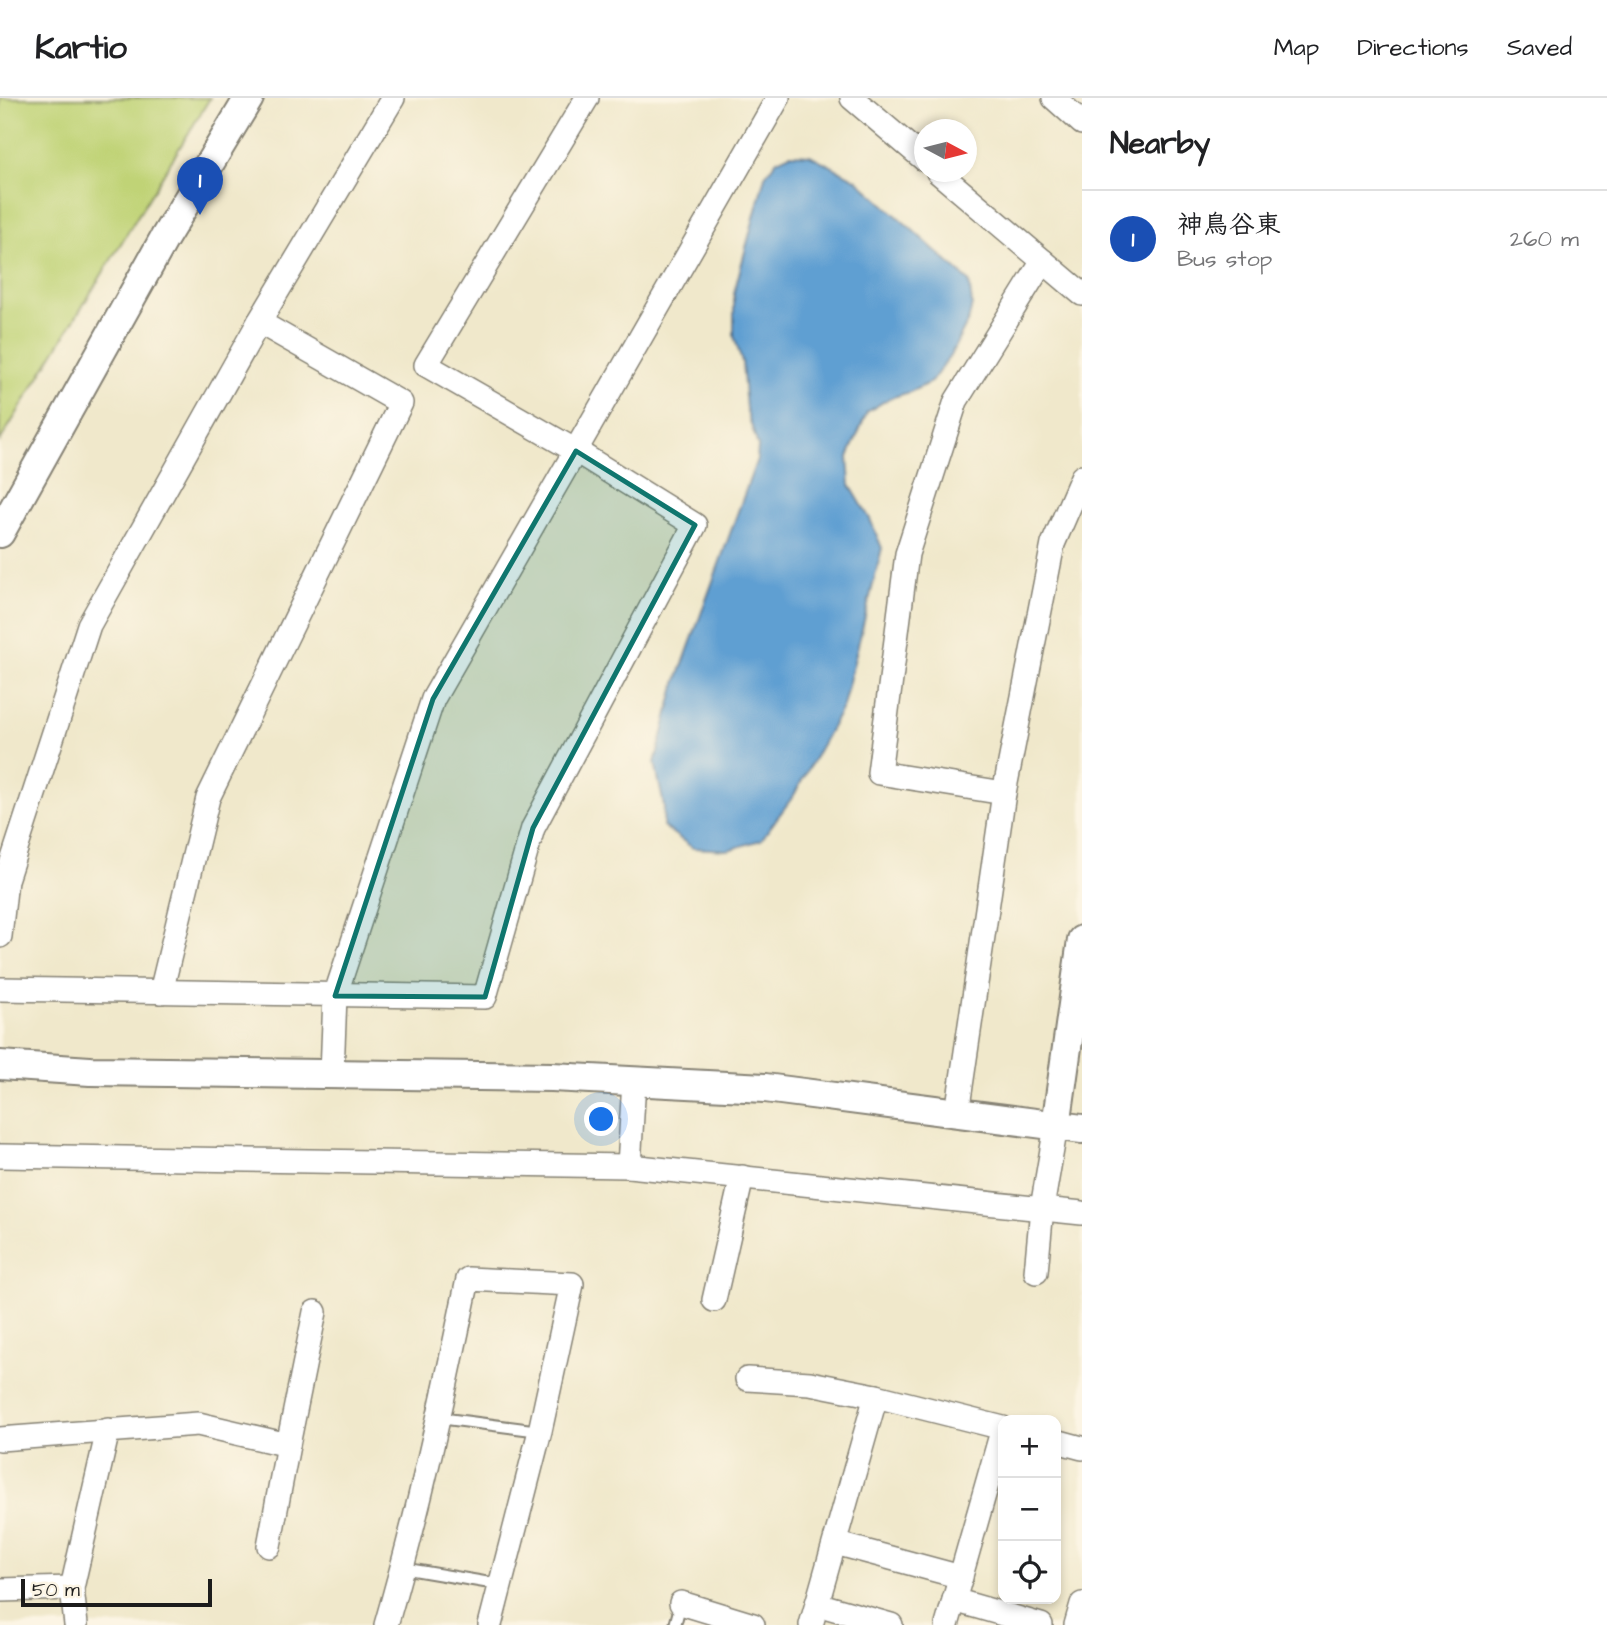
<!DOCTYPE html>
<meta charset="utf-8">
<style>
:root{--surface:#fff;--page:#f6f6f6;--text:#202124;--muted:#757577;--line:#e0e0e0;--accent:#c8321e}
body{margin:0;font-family:"Architects Daughter","Klee One",sans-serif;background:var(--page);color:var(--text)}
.controls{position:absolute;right:21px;bottom:21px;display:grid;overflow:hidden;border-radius:14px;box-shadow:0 4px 10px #0003}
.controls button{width:63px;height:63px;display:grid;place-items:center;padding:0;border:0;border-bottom:2px solid var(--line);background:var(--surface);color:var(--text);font:35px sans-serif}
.compass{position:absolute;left:914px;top:21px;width:63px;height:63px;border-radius:50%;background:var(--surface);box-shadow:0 4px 10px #0003;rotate:97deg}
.scale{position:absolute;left:21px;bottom:18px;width:191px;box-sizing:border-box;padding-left:7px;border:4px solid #1c1c1c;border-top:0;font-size:19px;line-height:24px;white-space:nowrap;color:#1c1c1c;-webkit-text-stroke:5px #fcf5e5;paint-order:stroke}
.you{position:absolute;left:602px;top:1022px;width:24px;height:24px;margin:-18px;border:5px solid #fff;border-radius:50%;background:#1a73e8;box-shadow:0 0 0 10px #1a73e833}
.badge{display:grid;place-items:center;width:46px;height:46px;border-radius:50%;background:var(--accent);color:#fff;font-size:23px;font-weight:700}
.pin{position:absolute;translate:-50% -58px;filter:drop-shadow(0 2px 4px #0008)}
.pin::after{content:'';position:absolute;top:37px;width:24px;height:21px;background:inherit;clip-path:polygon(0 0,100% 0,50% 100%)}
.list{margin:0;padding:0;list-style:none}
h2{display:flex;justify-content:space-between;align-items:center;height:91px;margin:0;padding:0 28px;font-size:30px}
h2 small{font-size:23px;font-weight:400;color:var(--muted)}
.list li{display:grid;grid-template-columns:46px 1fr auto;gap:21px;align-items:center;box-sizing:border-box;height:98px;padding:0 28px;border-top:2px solid var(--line)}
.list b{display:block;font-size:26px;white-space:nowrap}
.list p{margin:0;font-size:23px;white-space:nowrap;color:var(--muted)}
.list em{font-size:23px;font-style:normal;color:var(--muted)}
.icon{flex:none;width:38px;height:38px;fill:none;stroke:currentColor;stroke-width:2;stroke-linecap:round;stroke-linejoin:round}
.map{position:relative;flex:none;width:1082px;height:1527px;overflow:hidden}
header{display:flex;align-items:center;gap:42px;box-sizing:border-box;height:98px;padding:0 35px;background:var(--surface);border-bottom:2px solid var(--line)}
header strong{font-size:33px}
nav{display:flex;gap:38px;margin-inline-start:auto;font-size:24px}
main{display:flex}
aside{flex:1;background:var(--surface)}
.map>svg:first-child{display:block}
.green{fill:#c0d376;stroke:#6e7849;stroke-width:2}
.water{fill:#5f9fd2;stroke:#3e5e77;stroke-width:2}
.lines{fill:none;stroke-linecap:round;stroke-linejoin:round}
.service-casing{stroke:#868274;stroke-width:14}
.minor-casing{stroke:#868274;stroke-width:26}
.tertiary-casing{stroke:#868274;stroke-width:32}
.service{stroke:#fff;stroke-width:10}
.minor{stroke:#fff;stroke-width:23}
.tertiary{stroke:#fff;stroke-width:28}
.marked{fill:#0f766e;fill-opacity:0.2;stroke:#0f766e;stroke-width:5;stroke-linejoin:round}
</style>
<header>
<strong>Kartio</strong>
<nav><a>Map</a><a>Directions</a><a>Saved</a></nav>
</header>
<main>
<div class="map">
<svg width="1082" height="1527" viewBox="0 0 1082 1527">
<rect width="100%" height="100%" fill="#fcf5e5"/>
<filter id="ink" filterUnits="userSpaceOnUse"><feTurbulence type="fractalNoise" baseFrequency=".0143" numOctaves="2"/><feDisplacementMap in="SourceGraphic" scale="14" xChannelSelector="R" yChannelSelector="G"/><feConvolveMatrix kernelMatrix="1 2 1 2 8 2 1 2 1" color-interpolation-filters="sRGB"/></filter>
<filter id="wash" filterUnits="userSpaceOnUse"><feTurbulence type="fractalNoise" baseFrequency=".00686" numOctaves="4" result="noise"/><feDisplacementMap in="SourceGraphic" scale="28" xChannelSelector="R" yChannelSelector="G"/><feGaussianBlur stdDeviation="1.57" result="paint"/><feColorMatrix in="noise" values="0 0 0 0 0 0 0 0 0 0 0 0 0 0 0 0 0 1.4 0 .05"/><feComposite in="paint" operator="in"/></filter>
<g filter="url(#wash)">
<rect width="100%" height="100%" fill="#f0e8cb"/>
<path class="green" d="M0,0H210L0,343Z"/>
<path class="water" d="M790,56L810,57L856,81L969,183L972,206L969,221L950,258L931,284L910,294L890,300L867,314L848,359L850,387L870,421L882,450L843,608L794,697L761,742L728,752L693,750L663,728L664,708L655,665L675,588L757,361L758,348L746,311L742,264L734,238V195L765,78L777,62Z"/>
</g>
<g filter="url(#ink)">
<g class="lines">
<defs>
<g id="service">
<path d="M439,1320L540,1333"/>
<path d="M402,1470L502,1487"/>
<path d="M675,1527L681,1505"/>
</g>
<g id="minor">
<path d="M852,0L925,62"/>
<path d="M1054,0L1082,25"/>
<path d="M938,74L1082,196"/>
<path d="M1004,695L879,675L907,456L956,303L1043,163"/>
<path d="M0,838L6,782L89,527L259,224L393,0"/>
<path d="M0,891L485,899L533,730L695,427L576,353L426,267L587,0"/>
<path d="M161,894L208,700L401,305L259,224"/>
<path d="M332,975L335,898L433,601L778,0"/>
<path d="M957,1015L1004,695L1053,446L1082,379"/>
<path d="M0,1058L629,1068L1082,1115"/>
<path d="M629,1068L634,983"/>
<path d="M1036,1174L1042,1110L1056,1028"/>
<path d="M714,1202L742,1079"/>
<path d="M747,1281L810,1285L876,1298L1003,1330L947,1527"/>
<path d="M0,1341L198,1326L288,1347L315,1214"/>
<path d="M1056,1343L1082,1350"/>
<path d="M835,1445L961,1479"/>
<path d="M269,1448L288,1347"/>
<path d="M0,1492L72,1490"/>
<path d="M954,1502L1041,1527"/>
<path d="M681,1505L753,1527"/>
<path d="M817,1506L891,1527"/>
<path d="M76,1527L72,1490L108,1332"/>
<path d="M386,1527C419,1413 444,1297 468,1181L572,1186L540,1333L490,1527"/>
<path d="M811,1527L876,1298"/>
<path d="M1076,1527L1082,1506"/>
</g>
<g id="tertiary">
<path d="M0,435L165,139L249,0"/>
<path d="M0,967L90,973L552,979L765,990L1082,1031"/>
<path d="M1056,1028L1082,842"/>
</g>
</defs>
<use href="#service" class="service-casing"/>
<use href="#minor" class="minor-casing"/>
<use href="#tertiary" class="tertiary-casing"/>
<use href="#service" class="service"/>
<use href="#minor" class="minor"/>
<use href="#tertiary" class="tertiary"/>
</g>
</g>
<path class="marked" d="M576,353L695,427L533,730L485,899L335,898L433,601Z"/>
</svg>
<div class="controls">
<button>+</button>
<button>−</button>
<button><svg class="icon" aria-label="locate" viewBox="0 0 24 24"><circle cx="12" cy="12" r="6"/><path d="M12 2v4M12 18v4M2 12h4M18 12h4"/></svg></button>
</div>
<svg class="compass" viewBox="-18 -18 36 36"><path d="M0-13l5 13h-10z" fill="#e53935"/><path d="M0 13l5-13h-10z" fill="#757577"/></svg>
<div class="scale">50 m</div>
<div class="you"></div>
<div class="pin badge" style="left:200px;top:117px;background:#1a4fb4">1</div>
</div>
<aside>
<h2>Nearby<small></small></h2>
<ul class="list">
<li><span class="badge" style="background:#1a4fb4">1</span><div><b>神鳥谷東</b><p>Bus stop</p></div><em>260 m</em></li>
</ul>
</aside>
</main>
